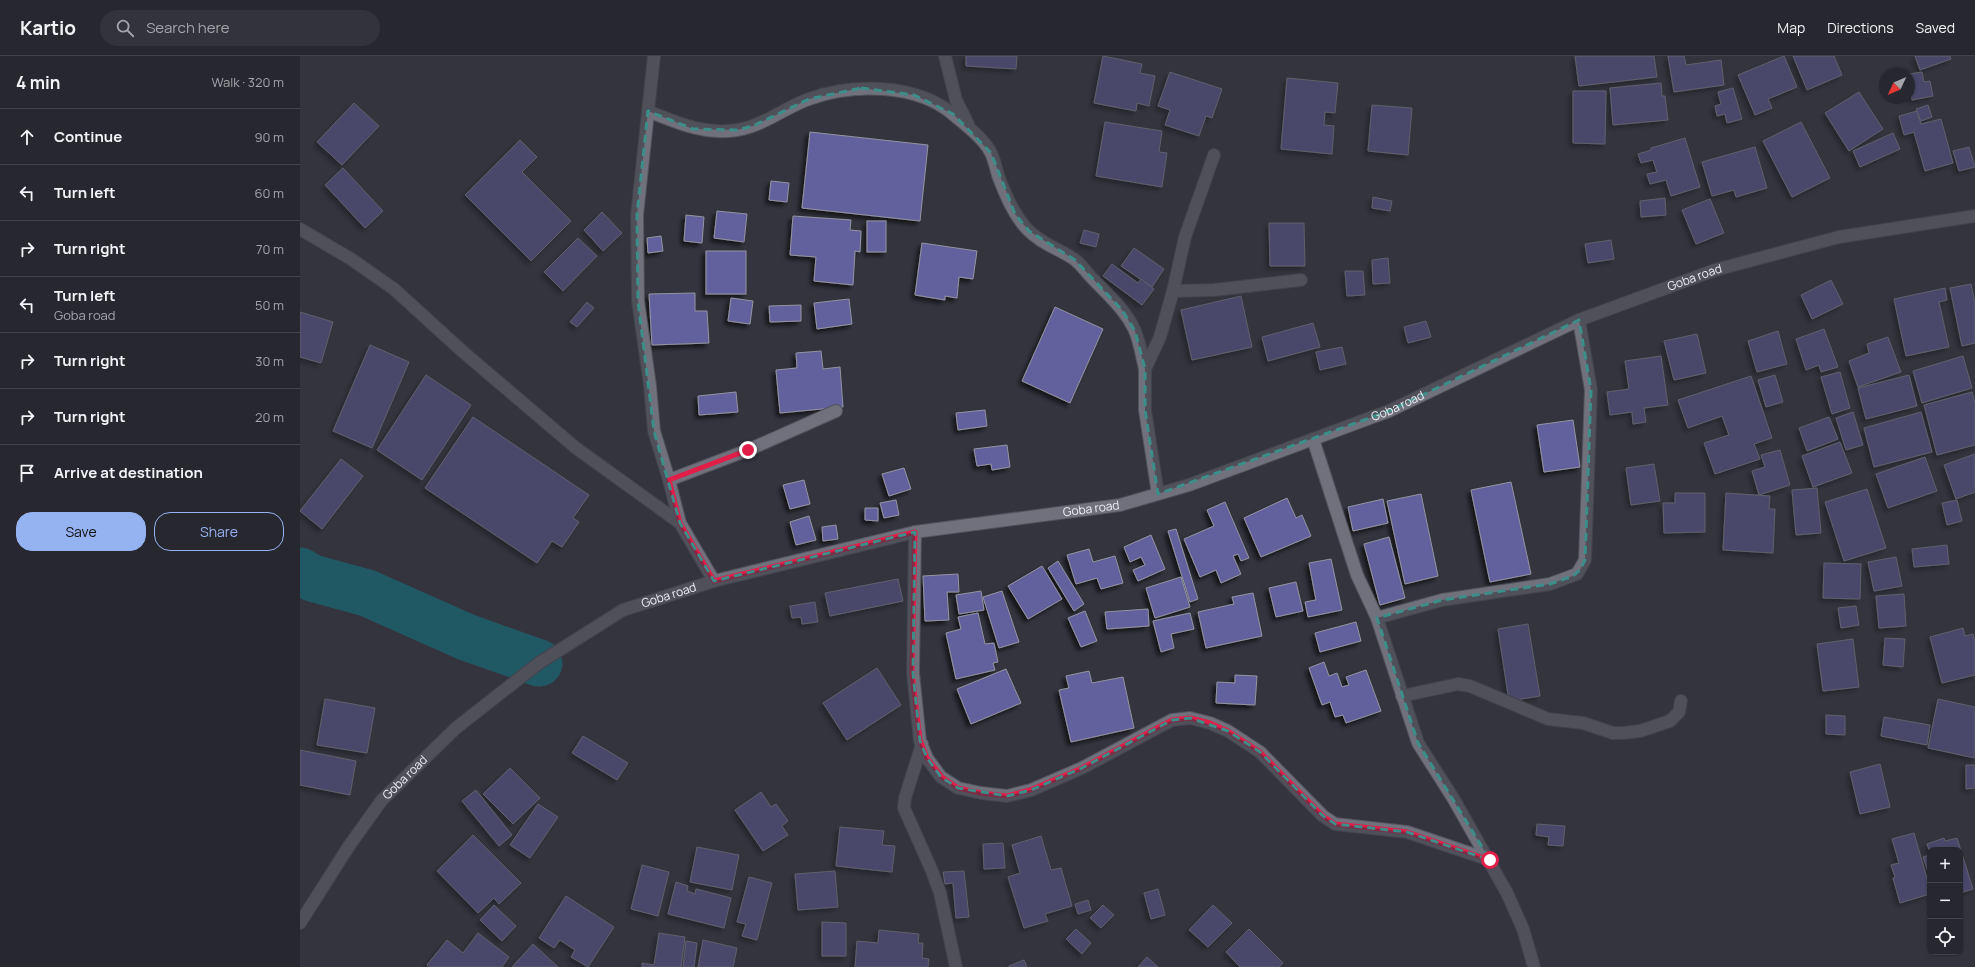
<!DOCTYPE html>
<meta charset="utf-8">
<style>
:root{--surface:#27272f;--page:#33333b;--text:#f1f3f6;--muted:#a4a5aa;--line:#43444b;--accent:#95b2f1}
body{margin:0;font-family:Manrope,sans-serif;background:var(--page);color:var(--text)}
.controls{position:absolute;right:12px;bottom:12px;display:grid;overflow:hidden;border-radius:8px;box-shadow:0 1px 3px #0004}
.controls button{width:36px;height:36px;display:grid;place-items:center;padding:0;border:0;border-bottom:1px solid var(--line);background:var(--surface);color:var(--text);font:20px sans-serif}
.compass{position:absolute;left:1579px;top:12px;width:36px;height:36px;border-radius:50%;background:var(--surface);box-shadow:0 1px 3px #0004;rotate:226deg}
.stop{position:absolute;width:12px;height:12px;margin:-9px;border:3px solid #e11d48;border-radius:50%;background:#fff}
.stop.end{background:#e11d48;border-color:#fff;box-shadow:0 1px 4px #0008}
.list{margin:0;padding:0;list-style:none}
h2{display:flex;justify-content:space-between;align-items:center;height:52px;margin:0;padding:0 16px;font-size:17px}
h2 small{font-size:13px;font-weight:400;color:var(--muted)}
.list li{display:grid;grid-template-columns:26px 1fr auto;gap:12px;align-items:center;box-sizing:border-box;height:56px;padding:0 16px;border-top:1px solid var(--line)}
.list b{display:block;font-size:15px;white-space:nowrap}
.list p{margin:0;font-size:13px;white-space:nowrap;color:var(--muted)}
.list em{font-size:13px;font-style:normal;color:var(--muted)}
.actions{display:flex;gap:8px;padding:12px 16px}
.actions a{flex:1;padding:9px 0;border:1px solid var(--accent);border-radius:16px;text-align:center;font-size:14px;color:var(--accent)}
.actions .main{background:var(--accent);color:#111}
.icon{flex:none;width:22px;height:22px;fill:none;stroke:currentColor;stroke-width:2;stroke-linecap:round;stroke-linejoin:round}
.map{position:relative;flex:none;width:1675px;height:911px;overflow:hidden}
header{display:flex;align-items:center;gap:24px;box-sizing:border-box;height:56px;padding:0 20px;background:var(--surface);border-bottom:1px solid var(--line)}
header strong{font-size:19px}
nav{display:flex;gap:22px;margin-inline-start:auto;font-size:14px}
.search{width:280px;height:36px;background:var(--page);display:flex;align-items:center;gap:10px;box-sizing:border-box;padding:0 14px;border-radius:22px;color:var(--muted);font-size:15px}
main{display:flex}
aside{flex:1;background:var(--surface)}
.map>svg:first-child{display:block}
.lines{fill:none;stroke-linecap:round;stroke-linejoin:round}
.river{stroke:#078691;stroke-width:47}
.building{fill:#62609d;stroke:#9494a1;filter:url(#shadow)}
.minor-casing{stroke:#52525c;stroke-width:14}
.secondary-casing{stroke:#52525c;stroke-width:14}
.minor{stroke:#71717d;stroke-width:12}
.secondary{stroke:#71717d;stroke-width:12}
.route{stroke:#e11d48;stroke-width:5}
.marked{fill:none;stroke:#3b8e89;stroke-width:3;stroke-dasharray:8 5;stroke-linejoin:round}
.labels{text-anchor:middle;stroke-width:3.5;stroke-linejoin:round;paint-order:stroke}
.street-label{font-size:12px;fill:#ededf4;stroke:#34343f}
</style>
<header>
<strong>Kartio</strong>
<div class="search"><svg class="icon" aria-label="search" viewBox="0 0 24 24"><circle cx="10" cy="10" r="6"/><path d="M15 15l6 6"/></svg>Search here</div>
<nav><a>Map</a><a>Directions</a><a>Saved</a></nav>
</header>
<main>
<aside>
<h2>4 min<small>Walk · 320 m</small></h2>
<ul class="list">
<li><svg class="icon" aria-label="ahead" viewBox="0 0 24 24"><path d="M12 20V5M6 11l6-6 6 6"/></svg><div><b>Continue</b></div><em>90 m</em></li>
<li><svg class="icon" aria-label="left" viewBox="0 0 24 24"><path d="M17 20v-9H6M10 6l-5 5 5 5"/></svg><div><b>Turn left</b></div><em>60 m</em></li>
<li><svg class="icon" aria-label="right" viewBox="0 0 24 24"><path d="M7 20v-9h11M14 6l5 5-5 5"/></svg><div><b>Turn right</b></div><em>70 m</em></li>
<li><svg class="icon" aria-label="left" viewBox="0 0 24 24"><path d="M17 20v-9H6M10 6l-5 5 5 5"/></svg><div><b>Turn left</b><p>Goba road</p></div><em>50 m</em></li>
<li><svg class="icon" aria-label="right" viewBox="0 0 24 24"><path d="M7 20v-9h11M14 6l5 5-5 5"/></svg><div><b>Turn right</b></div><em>30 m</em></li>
<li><svg class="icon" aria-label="right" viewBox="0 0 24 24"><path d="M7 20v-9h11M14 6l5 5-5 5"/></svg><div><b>Turn right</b></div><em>20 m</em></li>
<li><svg class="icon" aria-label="arrive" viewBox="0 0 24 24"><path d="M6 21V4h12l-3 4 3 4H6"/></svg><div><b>Arrive at destination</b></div></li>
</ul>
<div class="actions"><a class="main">Save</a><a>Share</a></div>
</aside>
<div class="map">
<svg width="1675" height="911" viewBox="0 0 1675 911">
<defs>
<filter id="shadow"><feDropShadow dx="-3.5" dy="3.5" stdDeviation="2" flood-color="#0009"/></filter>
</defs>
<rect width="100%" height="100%" fill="#34343f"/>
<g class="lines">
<path class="river" d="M0,515L12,522L67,537L166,581L239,607"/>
</g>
<g class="building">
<path d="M666,0H717L716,13L666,10Z"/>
<path d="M803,0L842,8L840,17L855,20L849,50L837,47L836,55L794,47Z"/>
<path d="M1275,0H1354L1357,21L1279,30Z"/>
<path d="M1368,0H1384L1386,9L1421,4L1424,29L1374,36Z"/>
<path d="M1484,0L1497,31L1468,43L1472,52L1455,59L1438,19Z"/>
<path d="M1493,0H1534L1542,19L1507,34Z"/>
<path d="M1615,0H1650L1651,3L1620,14Z"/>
<path d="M870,16L922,33L912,62L906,60L899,80L865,69L870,54L858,50Z"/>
<path d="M1622,16L1624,26L1630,25L1633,40L1612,44L1609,18Z"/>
<path d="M987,22L1038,27L1035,57L1025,56L1024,69L1034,70L1032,98L981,93Z"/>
<path d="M1361,27L1362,40H1365L1368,64L1313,69L1310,32Z"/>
<path d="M1433,32L1442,63L1427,67L1425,58L1417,60L1415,50L1421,48L1418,36Z"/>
<path d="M1273,35H1306L1305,88L1273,87Z"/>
<path d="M1559,36L1583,73L1549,95L1525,57Z"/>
<path d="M54,47L79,70L42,109L17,86Z"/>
<path d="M1072,49L1112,52L1108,99L1068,95Z"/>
<path d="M1628,49L1632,61L1621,65L1616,53Z"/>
<path d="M1617,55L1621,68L1641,63L1653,107L1625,115L1614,76L1604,79L1599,60Z"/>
<path d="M805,66L862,75L859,96L867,97L862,131L796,120Z"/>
<path d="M1501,66L1530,122L1492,141L1463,85Z"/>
<path d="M510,76L628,89L620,165L502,152Z"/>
<path d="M1593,77L1600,93L1560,111L1553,95Z"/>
<path d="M1385,82L1400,131L1371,140L1366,124L1350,128L1347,118L1357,116L1353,104L1341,107L1338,98L1351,94V92Z"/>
<path d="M220,84L237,101L222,116L271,165L231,205L165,139Z"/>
<path d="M1455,91L1467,132L1436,141L1434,134L1412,140L1402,106Z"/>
<path d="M1669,91L1675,111L1659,115L1653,95Z"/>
<path d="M43,112L83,155L65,172L25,129Z"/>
<path d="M471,125L489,127L487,146L469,144Z"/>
<path d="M1073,141L1092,145L1090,155L1072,152Z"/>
<path d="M1365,142L1366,159L1341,161L1340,145Z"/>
<path d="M1410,143L1424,177L1396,188L1382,154Z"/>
<path d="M417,155L447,158L444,186L414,182Z"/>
<path d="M302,156L322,177L303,195L284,174Z"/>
<path d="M386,159L404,161L402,187L384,185Z"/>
<path d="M493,160L551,164L550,174L561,175L560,196L555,195L553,229L514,225L516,201L490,199Z"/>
<rect x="567" y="165" width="19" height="31"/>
<path d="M969,167H1004L1005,210H970Z"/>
<path d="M784,174L799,178L796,191L780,187Z"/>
<path d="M361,180L363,195L348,197L347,182Z"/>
<path d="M278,182L297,200L263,235L244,216Z"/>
<path d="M1311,184L1314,203L1288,207L1285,188Z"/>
<path d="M622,187L677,195L673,223L659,221L657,242L645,240V244L615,239Z"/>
<path d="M834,192L864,213L852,231L821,210Z"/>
<rect x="406" y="195" width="40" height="43"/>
<path d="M1088,202L1090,227L1073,228L1072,204Z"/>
<path d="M812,208L838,227L841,223L854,233L842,249L803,220Z"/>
<path d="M1045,215H1063L1065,239L1047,240Z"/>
<path d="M1531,224L1543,248L1512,263L1501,239Z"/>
<path d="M1671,228L1675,247V287L1662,290L1650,232Z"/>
<path d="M1645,232L1647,244L1639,246L1649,291L1606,300L1594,243Z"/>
<path d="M395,237V255H407L409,287L352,289L349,238Z"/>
<path d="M941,240L952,291L892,304L881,254Z"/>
<path d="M431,242L453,245L450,268L428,265Z"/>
<path d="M549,243L552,268L517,273L514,247Z"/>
<path d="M287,246L294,252L277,271L270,266Z"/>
<path d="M501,249V265L470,266L469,250Z"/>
<path d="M755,251L803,273L770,347L722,325Z"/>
<path d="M0,256L33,266L21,307L0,301Z"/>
<path d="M1126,265L1131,281L1108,287L1104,271Z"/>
<path d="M1013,267L1020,291L968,305L962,281Z"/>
<path d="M1524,273L1538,311L1521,316L1519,309L1506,314L1496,283Z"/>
<path d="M1478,275L1487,308L1457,316L1448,285Z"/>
<path d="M1397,278L1406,317L1374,324L1364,285Z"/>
<path d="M1588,281L1601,316L1558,331L1549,305L1569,297L1567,288Z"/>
<path d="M70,289L109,306L72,392L33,375Z"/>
<path d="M1042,291L1046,308L1020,314L1016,296Z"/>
<path d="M521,295L523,313L540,311L543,351L480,357L476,314L497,312L496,297Z"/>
<path d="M1361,300L1368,349L1344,352L1346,366L1333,368L1332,356L1310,359L1307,336L1329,333L1325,305Z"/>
<path d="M1663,300L1672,332L1622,347L1613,315Z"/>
<path d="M1540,316L1550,352L1532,358L1521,321Z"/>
<path d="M126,319L171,349L122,424L77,394Z"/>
<path d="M1475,319L1483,346L1466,351L1458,324Z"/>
<path d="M1609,319L1617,350L1566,363L1558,332Z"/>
<path d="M1451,320L1472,382L1454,388L1460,403L1415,418L1404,387L1429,379L1422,360L1388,372L1378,344Z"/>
<path d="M436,336L438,356L399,359L398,340Z"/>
<path d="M1672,336L1675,346V389L1637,399L1624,349Z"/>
<path d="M685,354L687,370L658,374L656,357Z"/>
<path d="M1553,356L1563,389L1546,394L1536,362Z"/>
<path d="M1621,356L1632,396L1574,411L1564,372Z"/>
<path d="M173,361L289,439L273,462L279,466L262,491L252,485L237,507L125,432Z"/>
<path d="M1529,361L1538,383L1507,395L1499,372Z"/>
<path d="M1273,364L1280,411L1244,416L1237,369Z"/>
<path d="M1540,386L1552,417L1513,431L1502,400Z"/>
<path d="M707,389L710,411L692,414L691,408L677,410L674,393Z"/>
<path d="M1480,394L1490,429L1459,439L1452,415L1465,411L1461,399Z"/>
<path d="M1675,398V436L1656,443L1644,409Z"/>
<path d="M1625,401L1637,435L1588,452L1576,418Z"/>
<path d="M41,403L63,420L22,473L0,455Z"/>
<path d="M1354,408L1360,445L1331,449L1326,412Z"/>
<path d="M604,412L611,433L589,440L582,418Z"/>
<path d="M504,424L510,448L490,453L483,429Z"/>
<path d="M1211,426L1231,518L1190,526L1171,434Z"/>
<path d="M1517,432L1521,477L1496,479L1492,434Z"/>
<path d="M1567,433L1586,492L1544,505L1525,446Z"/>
<path d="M1375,437H1405V476L1364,477L1363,447H1375Z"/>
<path d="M1426,437L1470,440L1469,453H1475L1473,497L1423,494Z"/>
<path d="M1121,438L1138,520L1105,528L1087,445Z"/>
<path d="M987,442L996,462L1002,459L1011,480L961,501L944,462Z"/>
<path d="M1083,443L1088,467L1053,475L1048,451Z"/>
<path d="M596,444L599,459L584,462L580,447Z"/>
<path d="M1657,444L1662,465L1647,469L1642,447Z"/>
<path d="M925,446L949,502L941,505L938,498L933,500L941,518L921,527L916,514L900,521L884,483L914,470L907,454Z"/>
<path d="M565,452H578V465L565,464Z"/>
<path d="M509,460L516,484L496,489L490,466Z"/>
<path d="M536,469L538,483L523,485L522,471Z"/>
<path d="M876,473L898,543L890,546L868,475Z"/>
<path d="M851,479L865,513L838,525L833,514L845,509L841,501L830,506L824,491Z"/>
<path d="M1089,481L1105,542L1080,549L1064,488Z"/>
<path d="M1647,489L1649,508L1614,511L1612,493Z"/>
<path d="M789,493L793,506L815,500L823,527L801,533L797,522L776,528L767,499Z"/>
<path d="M1596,501L1602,530L1574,535L1568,506Z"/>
<path d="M1031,503L1042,554L1008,561L1005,546L1016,544L1009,507Z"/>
<path d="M758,505L784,548L774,555L748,512Z"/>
<path d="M1524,507L1561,508L1560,543L1523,542Z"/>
<path d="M742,510L762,543L728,563L708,530Z"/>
<path d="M658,518L659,536H647L649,564L625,565L623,520Z"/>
<path d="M881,521L890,551L855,562L846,532Z"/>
<path d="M598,523L603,545L530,560L525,537Z"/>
<path d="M996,526L1003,555L976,561L969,532Z"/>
<path d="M681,535L684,554L659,558L656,539Z"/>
<path d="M702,535L719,586L699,592L683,541Z"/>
<path d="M953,537L962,580L906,592L898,556L934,548L932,541Z"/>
<path d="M1604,538L1606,570L1579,572L1576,540Z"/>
<path d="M515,546L518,566L502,568L501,561L492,562L490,550Z"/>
<path d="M1556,550L1559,569L1541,572L1538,552Z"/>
<path d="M848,553L849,570L807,573L805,556Z"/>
<path d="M785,555L797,585L781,591L768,562Z"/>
<path d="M678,557L685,588L694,587L698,606L693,607L695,614L656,623L646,577L661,573L658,561Z"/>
<path d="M890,557L894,573L871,578L874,592L861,596L853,565Z"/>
<path d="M1056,566L1061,585L1020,596L1015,577Z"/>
<path d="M1228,568L1240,640L1209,645L1198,573Z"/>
<path d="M1663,572L1665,580L1673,578L1675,585V619L1642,627L1630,581Z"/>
<path d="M1585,582L1605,583L1603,611L1583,609Z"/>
<path d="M1553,583L1559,631L1523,635L1517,588Z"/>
<path d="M1024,606L1029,620L1037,617L1042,631L1049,629L1046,621L1066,614L1081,655L1046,667L1043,659L1035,661L1030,646L1022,649L1009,612Z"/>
<path d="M577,612L601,649L547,684L523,647Z"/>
<path d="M706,613L721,647L671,668L657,633Z"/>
<path d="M789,615L792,627L823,621L834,672L771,686L759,634L769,632L766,620Z"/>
<path d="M935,619L957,620L955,649L916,647L917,626L935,627Z"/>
<path d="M25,643L75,652L67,697L17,689Z"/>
<path d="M1638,643L1675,651V702L1628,692Z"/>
<path d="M1526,659L1545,660V679L1526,678Z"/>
<path d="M1584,661L1630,669L1627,689L1581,680Z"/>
<path d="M283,680L328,707L317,724L272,697Z"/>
<path d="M0,694L56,705L50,739L0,729Z"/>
<path d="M1580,708L1590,751L1560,758L1550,716Z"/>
<path d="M1666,709H1675V732L1666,733Z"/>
<path d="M210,712L240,742L213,768L183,738Z"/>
<path d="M176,734L212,779L199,790L162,745Z"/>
<path d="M461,736L471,751L476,748L488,765L482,770L488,779L463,795L435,754Z"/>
<path d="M238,748L258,761L230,802L210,789Z"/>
<path d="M1237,768L1265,770L1263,790L1248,789L1249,781L1236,779Z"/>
<path d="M540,771L584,775L582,789L595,790L592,816L536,810Z"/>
<path d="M1614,777L1630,833V838L1600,847L1593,822L1595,821L1591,809L1599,807L1592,783Z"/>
<path d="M173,779L221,827L199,848L194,842L178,857L137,815Z"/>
<path d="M741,780L751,814L761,812L772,850L745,858L748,865L724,872L708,821L720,817L712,789Z"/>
<path d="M1644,782L1645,785L1657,782L1673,833L1660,837V794H1630V796L1627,788Z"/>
<path d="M703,787L705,812L684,813L683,788Z"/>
<path d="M397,791L439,799L432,834L390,826Z"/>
<path d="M1630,799V822L1623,801Z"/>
<path d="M342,809L369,816L358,860L331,853Z"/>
<path d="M535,815L538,851L498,854L495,818Z"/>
<path d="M664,815L669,861L656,862L653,827L645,828L643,816Z"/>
<path d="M449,821L472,827L457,884L442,880L446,868L437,866Z"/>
<path d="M376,826L388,830L387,835L395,838L396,833L431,842L424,872L368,858Z"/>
<path d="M858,833L865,859L851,863L844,837Z"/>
<path d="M266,840L314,871L288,911L271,901L275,894L260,884L254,892L239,882Z"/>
<path d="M788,844L791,854L778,858L775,848Z"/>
<path d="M194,849L216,870L202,885L180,864Z"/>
<path d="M803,849L814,859L801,872L790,862Z"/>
<path d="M913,849L932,867L908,891L889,874Z"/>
<path d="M522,866L546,867V900H522Z"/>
<path d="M776,873L791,887L782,898L766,883Z"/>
<path d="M949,873L983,907L979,911H940L926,896Z"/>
<path d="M579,874L619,878L618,887H623L622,902L629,903L628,911H555L557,885L578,887Z"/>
<path d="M178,877L209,901L202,911H129L127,909L147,884L163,897Z"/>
<path d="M359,877L385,881L381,911H342V907L354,909Z"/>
<path d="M403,884L437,892L433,911H398Z"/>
<path d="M386,885L397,887L394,911H383Z"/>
<path d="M233,888L258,911H212Z"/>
<path d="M847,901L858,911H838Z"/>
<path d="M724,904L727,911H709V910Z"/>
</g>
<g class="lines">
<defs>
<g id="minor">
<path d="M354,0L337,159L338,245L350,330L354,375L369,424L380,467L414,525"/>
<path d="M645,0L656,44L668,68"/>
<path d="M348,55C378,67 404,79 437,74C463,70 484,52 509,43C553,27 618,27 655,60C667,70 684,83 691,97C695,105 696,114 699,122C706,140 714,159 727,173C740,187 759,193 774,203C781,208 786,216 792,222C807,238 826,254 835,275C840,287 842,301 845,313"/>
<path d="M0,173L51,203L94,233L162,295L276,392L380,467"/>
<path d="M873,235L914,234L1001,224"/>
<path d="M1013,383L1057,519L1077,562L1118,687L1153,742L1207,837L1223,873L1234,911"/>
<path d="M369,424L448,394L536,355"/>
<path d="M858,438L845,354V313L860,281L873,235L885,181L914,99"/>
<path d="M615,476L613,617L620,685L627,702L641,721L658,732L681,737L707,740L731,734L782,712L872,664L890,662L910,667L928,675L960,696L1023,760L1035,768L1107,776L1190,804"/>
<path d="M1077,562L1142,544L1250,528L1277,518L1285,504L1291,334L1279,264"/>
<path d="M1102,640L1158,628L1170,630L1248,663L1283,667L1313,677H1323L1340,675L1370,665L1379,656L1381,645"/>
<path d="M622,688L605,742L604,752L632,815L640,837L656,911"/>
</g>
<g id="secondary">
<path id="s1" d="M0,867L49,790L82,744L156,672L239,607L323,554L414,525L615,476L820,449L889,429L1089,355L1279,264L1415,214L1539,181L1675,160"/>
</g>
</defs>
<use href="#minor" class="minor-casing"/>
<use href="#secondary" class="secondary-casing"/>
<use href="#minor" class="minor"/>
<use href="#secondary" class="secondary"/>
</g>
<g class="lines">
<path class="route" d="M448,394L369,424L380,467L414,525L615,476L612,617L620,684L627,702L642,721L658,732L681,737L707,740L730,734L782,712L872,664L890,662L910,667L928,675L960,696L1023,760L1035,768L1107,776L1190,804"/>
</g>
<path d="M0 0H1675V911H0ZM561,32L614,39L653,58L691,97L715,158L729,175L775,204L822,254L835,275L845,313V354L858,438L1089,355L1279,264L1291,334L1285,504L1280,514L1273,520L1250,528L1142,544L1077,562L1118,687L1190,804L1107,776L1035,768L1023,760L960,696L928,675L890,662L872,664L782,712L731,734L707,740L658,732L641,721L627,702L620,685L613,617L615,476L414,525L380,467L354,375L338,245L337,159L348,55L393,73L437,74L453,70L509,43Z" fill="#34343f" fill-opacity=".55" fill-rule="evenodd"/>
<path class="marked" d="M561,32L614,39L653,58L691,97L715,158L729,175L775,204L822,254L835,275L845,313V354L858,438L1089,355L1279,264L1291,334L1285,504L1280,514L1273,520L1250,528L1142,544L1077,562L1118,687L1190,804L1107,776L1035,768L1023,760L960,696L928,675L890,662L872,664L782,712L731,734L707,740L658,732L641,721L627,702L620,685L613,617L615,476L414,525L380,467L354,375L338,245L337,159L348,55L393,73L437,74L453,70L509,43Z"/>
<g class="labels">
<g class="street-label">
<text dy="4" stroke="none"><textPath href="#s1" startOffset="1584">Goba road</textPath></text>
<text dy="4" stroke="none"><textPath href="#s1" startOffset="1260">Goba road</textPath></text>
<text dy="4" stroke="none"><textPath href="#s1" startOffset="936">Goba road</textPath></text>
<text dy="4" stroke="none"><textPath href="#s1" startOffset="504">Goba road</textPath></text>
<text dy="4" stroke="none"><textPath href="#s1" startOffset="180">Goba road</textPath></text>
</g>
</g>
</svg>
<div class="controls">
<button>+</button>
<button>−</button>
<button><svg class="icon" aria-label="locate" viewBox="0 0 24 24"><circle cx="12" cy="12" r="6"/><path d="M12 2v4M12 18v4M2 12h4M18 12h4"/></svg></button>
</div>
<svg class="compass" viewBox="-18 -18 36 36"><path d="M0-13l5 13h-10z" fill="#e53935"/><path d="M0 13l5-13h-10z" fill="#a4a5aa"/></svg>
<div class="stop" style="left:1190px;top:804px"></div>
<div class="stop end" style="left:448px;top:394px"></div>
</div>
</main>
